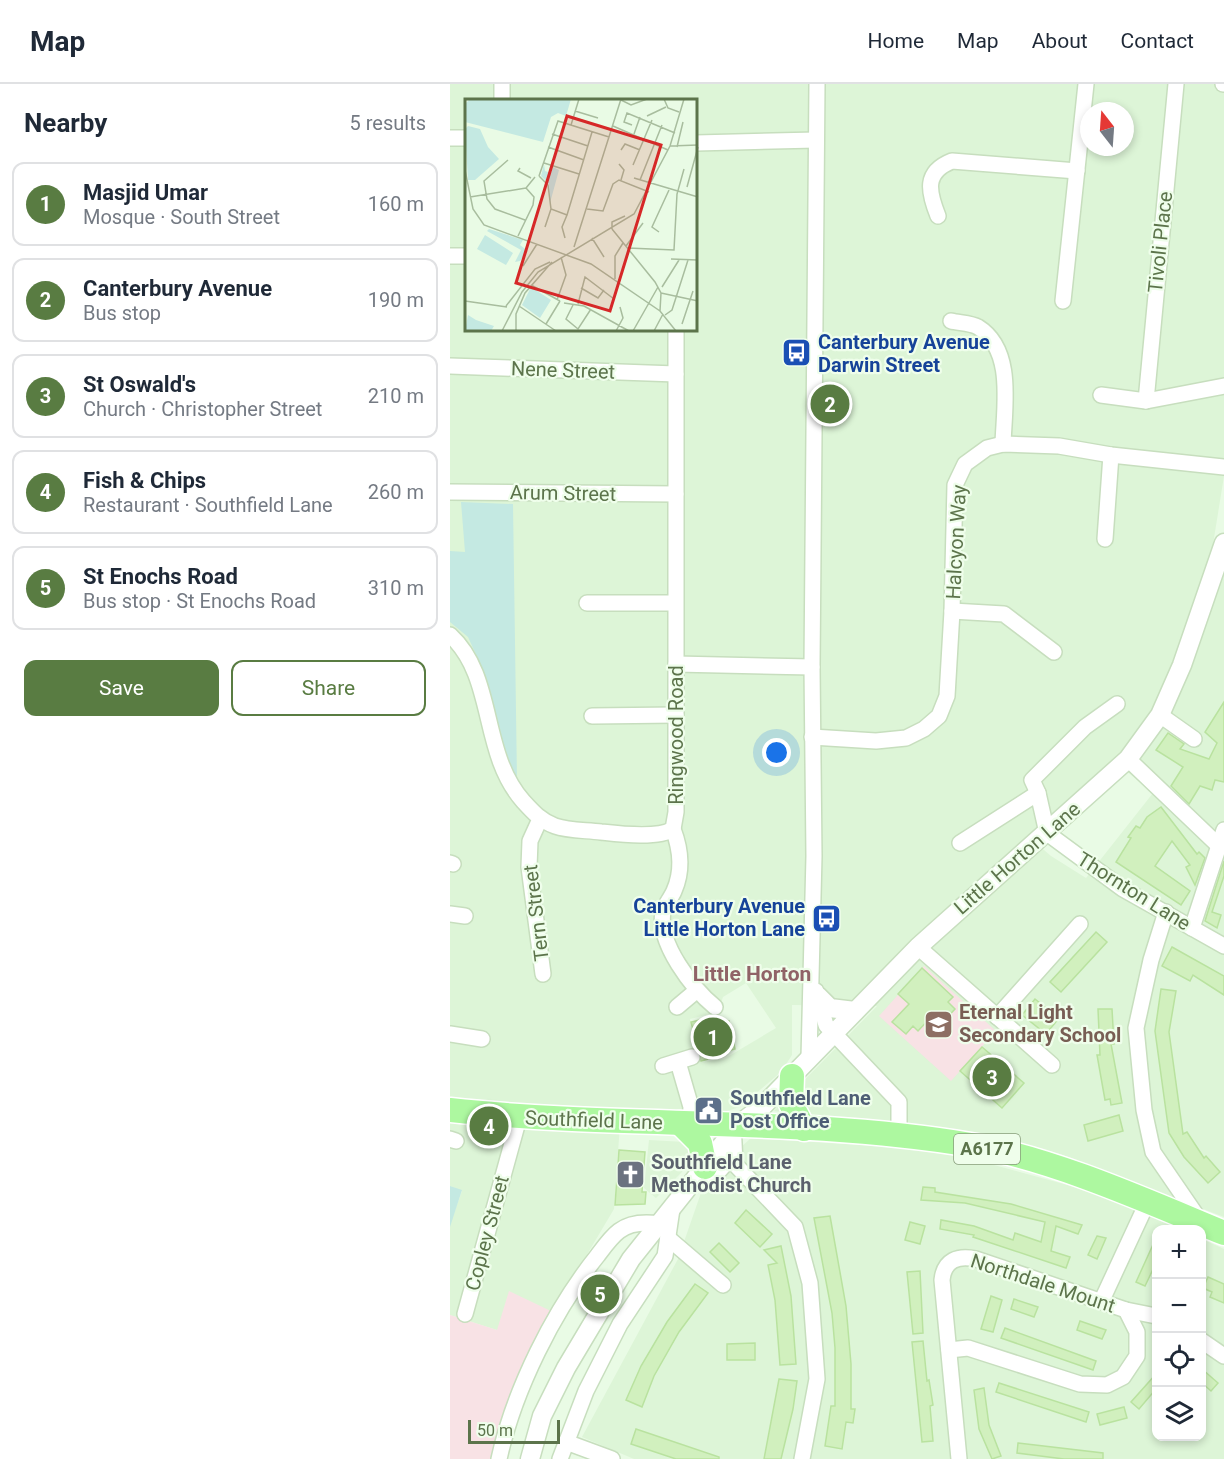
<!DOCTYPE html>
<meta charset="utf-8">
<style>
:root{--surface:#fff;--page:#f2f2f3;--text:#1f2937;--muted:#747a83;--line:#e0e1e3;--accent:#597c42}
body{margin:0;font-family:Roboto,sans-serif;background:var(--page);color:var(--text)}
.controls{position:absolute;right:18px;bottom:18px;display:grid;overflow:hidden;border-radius:12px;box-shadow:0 3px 9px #0003}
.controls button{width:54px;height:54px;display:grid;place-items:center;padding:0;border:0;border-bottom:2px solid var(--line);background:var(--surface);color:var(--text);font:30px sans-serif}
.compass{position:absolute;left:630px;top:18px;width:54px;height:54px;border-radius:50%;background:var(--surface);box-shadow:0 3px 9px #0003;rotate:343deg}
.scale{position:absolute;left:18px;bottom:15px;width:92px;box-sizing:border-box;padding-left:6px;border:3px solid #5c744b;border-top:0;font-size:16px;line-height:21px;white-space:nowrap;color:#5c744b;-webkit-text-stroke:4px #effeeb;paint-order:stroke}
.you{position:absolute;left:327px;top:669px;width:21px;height:21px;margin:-15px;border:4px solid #fff;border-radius:50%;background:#1a73e8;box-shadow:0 0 0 9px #1a73e833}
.badge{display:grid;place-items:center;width:39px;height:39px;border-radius:50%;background:var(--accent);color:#fff;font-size:20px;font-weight:700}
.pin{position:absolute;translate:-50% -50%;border:3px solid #fff;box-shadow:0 2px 6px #0006}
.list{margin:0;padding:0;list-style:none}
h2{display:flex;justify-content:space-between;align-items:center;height:78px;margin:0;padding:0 24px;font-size:26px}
h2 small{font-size:20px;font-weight:400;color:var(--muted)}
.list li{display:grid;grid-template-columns:39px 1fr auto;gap:18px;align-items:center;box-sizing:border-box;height:84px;margin:0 12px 12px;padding:0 12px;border:2px solid var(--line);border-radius:12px}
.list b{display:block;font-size:22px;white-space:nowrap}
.list p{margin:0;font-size:20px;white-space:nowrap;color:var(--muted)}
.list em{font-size:20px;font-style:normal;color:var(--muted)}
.actions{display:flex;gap:12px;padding:18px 24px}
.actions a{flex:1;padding:14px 0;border:2px solid var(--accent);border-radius:12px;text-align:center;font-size:21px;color:var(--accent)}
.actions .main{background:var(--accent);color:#fff}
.icon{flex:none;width:33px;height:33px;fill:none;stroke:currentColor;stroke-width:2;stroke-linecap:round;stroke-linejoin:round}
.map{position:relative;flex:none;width:774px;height:1375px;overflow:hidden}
header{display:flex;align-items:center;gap:36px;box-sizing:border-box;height:84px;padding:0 30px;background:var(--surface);border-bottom:2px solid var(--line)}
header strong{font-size:28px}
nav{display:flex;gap:33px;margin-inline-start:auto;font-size:21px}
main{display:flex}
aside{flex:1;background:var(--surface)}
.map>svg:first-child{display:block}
.residential{fill:#ddf5d7;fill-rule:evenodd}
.education{fill:#f8e2e5}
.green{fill:#c4e9e2}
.building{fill:#d1f0be;stroke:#b9e29f;stroke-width:1.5}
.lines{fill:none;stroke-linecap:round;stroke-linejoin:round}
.minor-casing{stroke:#c7debe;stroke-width:18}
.tertiary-casing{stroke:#c7debe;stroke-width:21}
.primary-casing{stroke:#fff;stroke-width:27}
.minor{stroke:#fff;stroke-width:15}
.tertiary{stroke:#fff;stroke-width:18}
.primary{stroke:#adf8a0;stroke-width:24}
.labels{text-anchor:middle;stroke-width:4.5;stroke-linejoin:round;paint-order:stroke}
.shield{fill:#effeeb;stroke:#889d7b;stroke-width:1.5}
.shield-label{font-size:18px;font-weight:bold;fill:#5c744b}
.street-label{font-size:20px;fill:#5c744b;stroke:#effeeb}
.transit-label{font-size:20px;font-weight:bold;fill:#164399;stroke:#effeeb;text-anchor:start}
.education-label{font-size:20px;font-weight:bold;fill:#785e54;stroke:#effeeb;text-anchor:start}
.service-label{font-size:20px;font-weight:bold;fill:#4e5e75;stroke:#effeeb;text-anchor:start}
.worship-label{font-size:20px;font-weight:bold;fill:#5b616d;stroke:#effeeb;text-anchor:start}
.neighbourhood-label{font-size:21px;font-weight:bold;fill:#906367;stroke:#effeeb}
.inset-road{fill:none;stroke:#a8bd9e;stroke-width:1.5}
.view{fill:#d62828;fill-opacity:0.15;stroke:#d62828;stroke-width:3}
.inset-edge{fill:none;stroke:#5c744b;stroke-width:3}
</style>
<header>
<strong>Map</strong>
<nav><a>Home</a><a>Map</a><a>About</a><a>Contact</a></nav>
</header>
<main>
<aside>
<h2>Nearby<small>5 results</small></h2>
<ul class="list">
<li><span class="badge">1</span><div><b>Masjid Umar</b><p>Mosque · South Street</p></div><em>160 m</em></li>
<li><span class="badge">2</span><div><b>Canterbury Avenue</b><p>Bus stop</p></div><em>190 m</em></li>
<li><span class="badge">3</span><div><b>St Oswald's</b><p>Church · Christopher Street</p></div><em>210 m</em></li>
<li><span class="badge">4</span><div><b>Fish &amp; Chips</b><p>Restaurant · Southfield Lane</p></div><em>260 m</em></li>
<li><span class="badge">5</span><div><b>St Enochs Road</b><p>Bus stop · St Enochs Road</p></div><em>310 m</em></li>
</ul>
<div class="actions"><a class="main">Save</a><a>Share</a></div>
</aside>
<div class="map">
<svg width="774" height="1375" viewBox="0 0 774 1375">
<rect width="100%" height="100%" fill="#e9fbe5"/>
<g class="residential">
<path d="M0,0H774V392L760,479L774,488V1133L610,1070L485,1049L324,1027L427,922L342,921V971L331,988L290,1023L267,1030L171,1026L164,1125L103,1228L47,1246L0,1231V1140L12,1107L0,1102ZM16,16H246V246H16ZM639,27H675V63H639ZM664,677L703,709L636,794L601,772L580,754ZM296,899L326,944L274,975L250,978L240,935L268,928L273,913Z"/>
<path d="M301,1054L489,1066L647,1109L731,1145L706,1146V1352H752V1155L774,1165V1375H184L132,1353L228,1175L252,1106L279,1074Z"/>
<path d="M199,1056L235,1058L239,1061L243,1077L206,1114L194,1104Z"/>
</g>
<g class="education">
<path d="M474,882L546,947L501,997L429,932Z"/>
<path d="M59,1207L103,1228L72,1284L40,1375H0V1231L47,1246Z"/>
</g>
<g class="green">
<path d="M11,418L63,420L67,696L51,662L33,586L18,553L0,538V467L15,468Z"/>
<path d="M0,1102L12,1106L0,1143Z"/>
</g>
<g class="building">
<path d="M774,618V698L765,696L762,706L750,702L739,720L721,702L733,683L706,666L718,649L734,660L730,665L759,675L767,659L755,648Z"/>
<path d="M711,723L747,770L749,768L755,774L745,801L736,783L740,781L722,757L705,782L740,807L731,821L666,778L681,754L678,753L686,742L690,744L697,733Z"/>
<path d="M774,777V792L762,828L771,831L767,844L755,837Z"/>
<path d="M646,848L657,858L611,908L600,898Z"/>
<path d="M722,863L774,892V911L743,891L740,897L712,882Z"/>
<path d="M472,884L503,913L498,918L505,925L491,940L482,932L468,947L463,942L456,950L442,938L459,920L448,910Z"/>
<path d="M711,905L726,907L719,948L733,1050L737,1048L754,1074L756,1072L770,1088L758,1099L734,1073L719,1049L705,947Z"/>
<path d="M585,915L609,934L596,950L572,931Z"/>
<path d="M648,925H662L664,960H661L672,1019L661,1021L660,1015L655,1016L647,971H650Z"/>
<path d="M263,933L265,940L279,937L285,965L265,970L266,973L251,977L241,938Z"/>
<path d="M532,963L574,999L552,1024L510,987Z"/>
<path d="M669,1031L673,1047L638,1057L634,1041Z"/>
<path d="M169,1066L195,1068L192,1108H196L195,1120L165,1121Z"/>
<path d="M473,1103L485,1104V1108L561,1120L632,1141L628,1150L606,1142L601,1167L620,1173L616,1184L523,1153L524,1151L490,1145L491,1136L524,1142L563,1156L565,1149L591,1158L595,1138L515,1119L471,1116Z"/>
<path d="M296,1126L322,1150L310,1163L285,1139Z"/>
<path d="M380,1132L396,1222L401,1280V1325H405L403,1339L396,1338L392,1365L375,1362L381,1322H385V1264L382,1229L364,1134Z"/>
<path d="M460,1138L475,1142L470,1160L455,1156Z"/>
<path d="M647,1152L656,1154L647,1175L638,1171Z"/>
<path d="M706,1154V1179L695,1202L686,1198Z"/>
<path d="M269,1159L289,1179L280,1188L260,1168Z"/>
<path d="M331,1162L341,1212L346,1280L330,1281L325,1216L318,1181L327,1179L314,1166Z"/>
<path d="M470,1187L473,1249L463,1250L457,1188Z"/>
<path d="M758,1193L774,1200V1219L760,1213L762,1208L753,1204Z"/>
<path d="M245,1200L258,1209L229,1248L204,1292L192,1323L176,1316L191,1282L217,1238Z"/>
<path d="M541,1212L552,1216L543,1248L531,1245Z"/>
<path d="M564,1215L588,1223L584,1233L561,1225Z"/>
<path d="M630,1237L656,1246L652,1255L627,1246Z"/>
<path d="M555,1244L646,1277L643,1286L551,1254Z"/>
<path d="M473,1257L477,1297L479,1296L483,1321L480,1322L483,1357L472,1358L462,1258Z"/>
<path d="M305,1259V1276H277V1260Z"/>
<path d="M752,1285L768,1299L761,1307L752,1299Z"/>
<path d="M706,1290V1305L689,1325L681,1318Z"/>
<path d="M329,1295L347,1297L343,1325L331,1375H314Z"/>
<path d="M549,1299L639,1328L636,1338L546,1308Z"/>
<path d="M534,1304L539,1341L551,1372L542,1375L529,1345L524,1306Z"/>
<path d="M674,1323L677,1334L650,1341L647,1330Z"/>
<path d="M186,1345L269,1373V1375H226L181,1360Z"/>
<path d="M568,1359L653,1369V1375H614L567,1369Z"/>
</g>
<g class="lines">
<defs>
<g id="minor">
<path d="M52,0V16"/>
<path d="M773,0H774"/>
<path d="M0,54H16"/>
<path d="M246,59L366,56"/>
<path d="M488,132C478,107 474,88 502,77L627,87"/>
<path d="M0,172H16"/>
<path d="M613,217L636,0"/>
<path d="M501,237C509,239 521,239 528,243C565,266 554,324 553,360"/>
<path d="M0,282L226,290"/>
<path d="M651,311L696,317L774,302"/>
<path d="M696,317L726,0"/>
<path d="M0,408L226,410"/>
<path d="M655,455L661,371"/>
<path d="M137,519H225"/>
<path d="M502,527L554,530L604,568"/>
<path d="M0,551C46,593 30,668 73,717C83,728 91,737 105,742C119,747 137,746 151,748C169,750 208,755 223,745L226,728V246"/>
<path d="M226,580L362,583"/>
<path d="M667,620L635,643L582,696L588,709L597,749L673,805L774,862"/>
<path d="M710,631L744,655"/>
<path d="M142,632L226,631"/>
<path d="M362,653L426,657L456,654L474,645L489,632L497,612L502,527L505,401L515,380L537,364L553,360L609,362L661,371L774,383"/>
<path d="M678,675L768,761"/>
<path d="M90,735L80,757L79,783L93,890"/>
<path d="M223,745C231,766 233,787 224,807C221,814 215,821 213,828C207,859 243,905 265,923"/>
<path d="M510,759L588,709"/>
<path d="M0,779L3,780"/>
<path d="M716,828L701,876L686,944L694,1026L703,1068L751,1138"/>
<path d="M0,830L15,832"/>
<path d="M742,844L774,746"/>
<path d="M468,863L602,981"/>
<path d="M366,907L376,941L449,1018V1052"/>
<path d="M227,923L246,907"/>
<path d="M547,933L630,840"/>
<path d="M0,950L32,955"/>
<path d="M359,974L364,772L362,583L367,0"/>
<path d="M228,978L241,1023L240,1040"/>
<path d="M213,982L242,973"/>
<path d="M0,1055L6,1057"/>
<path d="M279,1074L345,1143L360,1199L367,1295L352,1375"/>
<path d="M218,1154L273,1201"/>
<path d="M652,1216L697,1119"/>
<path d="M15,1230L69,1034"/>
<path d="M752,1257L774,1272"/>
<path d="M499,1266L518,1264L630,1300L657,1301L673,1293L687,1272V1248L676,1226"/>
<path d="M116,1358L162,1375"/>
<path d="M49,1375C64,1306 104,1226 148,1171C154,1163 161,1153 169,1147C181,1138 195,1138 209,1140"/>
<path d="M110,1375L136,1307L170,1240L215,1172L222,1125"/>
<path d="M509,1375L492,1196C494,1176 508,1171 526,1175L676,1226L706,1232"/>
</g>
<g id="tertiary">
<path d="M368,912L380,924L405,927"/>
<path d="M250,1091L266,1088L283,1069L282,1049"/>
<path d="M80,1375L92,1332L116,1284L181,1175L288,1041L313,1022L468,863L678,675L710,631L732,581L774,459"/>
</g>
<g id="primary">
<path d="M342,992L341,1020L354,1045"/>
<path d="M0,1026C173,1045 349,1032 521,1061C601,1074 699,1118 774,1149"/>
<path d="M230,1039L250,1059L255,1083"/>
</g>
</defs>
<use href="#minor" class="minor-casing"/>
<use href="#tertiary" class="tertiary-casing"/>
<use href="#primary" class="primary-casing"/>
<use href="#minor" class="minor"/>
<use href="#tertiary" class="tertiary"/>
<use href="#primary" class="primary"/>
</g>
<defs>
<symbol id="bus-square" viewBox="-11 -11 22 22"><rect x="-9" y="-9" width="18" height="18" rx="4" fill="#1a4fb4" stroke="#effeeb"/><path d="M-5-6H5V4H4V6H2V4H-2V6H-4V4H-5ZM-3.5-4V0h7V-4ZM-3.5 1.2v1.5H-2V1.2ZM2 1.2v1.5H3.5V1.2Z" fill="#fff"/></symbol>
<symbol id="school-square" viewBox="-11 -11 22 22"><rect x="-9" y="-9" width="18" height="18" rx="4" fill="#8d6e63" stroke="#effeeb"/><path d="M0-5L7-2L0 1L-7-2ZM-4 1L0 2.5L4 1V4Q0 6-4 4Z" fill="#fff"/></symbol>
<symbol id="civic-square" viewBox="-11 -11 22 22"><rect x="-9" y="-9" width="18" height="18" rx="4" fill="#5c6f8a" stroke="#effeeb"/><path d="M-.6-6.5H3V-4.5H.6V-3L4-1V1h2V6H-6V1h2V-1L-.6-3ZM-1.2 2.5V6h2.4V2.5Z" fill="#fff"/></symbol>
<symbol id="church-square" viewBox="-11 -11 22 22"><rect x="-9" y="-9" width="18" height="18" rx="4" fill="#6b7280" stroke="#effeeb"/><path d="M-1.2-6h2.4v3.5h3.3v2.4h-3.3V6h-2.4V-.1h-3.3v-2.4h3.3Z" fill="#fff"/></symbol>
</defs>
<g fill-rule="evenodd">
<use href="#bus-square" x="330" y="252" width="33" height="33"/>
<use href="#bus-square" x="360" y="818" width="33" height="33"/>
<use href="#school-square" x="472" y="924" width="33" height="33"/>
<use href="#civic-square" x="242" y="1010" width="33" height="33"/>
<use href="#church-square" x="164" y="1074" width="33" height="33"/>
</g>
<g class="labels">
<rect class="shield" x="504" y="1050" width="66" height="30" rx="4.5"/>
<g class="shield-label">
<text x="537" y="1071">A6177</text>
</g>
<g class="street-label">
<text transform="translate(710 158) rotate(-84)" y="7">Tivoli Place</text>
<text transform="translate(113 286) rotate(2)" y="7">Nene Street</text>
<text transform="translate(113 409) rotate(1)" y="7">Arum Street</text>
<text transform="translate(506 458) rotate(-87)" y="7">Halcyon Way</text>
<text transform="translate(226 651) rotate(-90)" y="7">Ringwood Road</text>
<text transform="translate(567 774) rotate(-41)" y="7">Little Horton Lane</text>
<text transform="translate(684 807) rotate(32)" y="7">Thornton Lane</text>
<text transform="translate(86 829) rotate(-97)" y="7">Tern Street</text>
<text transform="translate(144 1036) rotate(2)" y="7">Southfield Lane</text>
<text transform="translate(37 1149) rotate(-75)" y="7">Copley Street</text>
<text transform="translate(593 1199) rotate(18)" y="7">Northdale Mount</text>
</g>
<g class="transit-label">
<text x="368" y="265">Canterbury Avenue<tspan x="368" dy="23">Darwin Street</tspan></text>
<text x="355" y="829" text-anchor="end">Canterbury Avenue<tspan x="355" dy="23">Little Horton Lane</tspan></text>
</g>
<g class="education-label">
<text x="509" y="935">Eternal Light<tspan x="509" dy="23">Secondary School</tspan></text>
</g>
<g class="service-label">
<text x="280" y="1021">Southfield Lane<tspan x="280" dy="23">Post Office</tspan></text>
</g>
<g class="worship-label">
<text x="201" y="1085">Southfield Lane<tspan x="201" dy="23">Methodist Church</tspan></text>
</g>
<g class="neighbourhood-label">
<text x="302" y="897">Little Horton</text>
</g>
</g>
<g transform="translate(15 15)">
<rect width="232" height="232" fill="#e9fbe5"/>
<path d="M5,0H106L101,17L93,14L86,18L78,43L0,23V5ZM3,27L15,30L23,48L32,39L23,48L34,60L10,81H3L0,30ZM79,65L80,72L86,74L88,68L94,71L85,104L84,85L76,77ZM24,130L58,141L55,146L63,152L55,162L50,163L56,151L22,132ZM20,136L48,154L41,166L12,150ZM66,188L86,201L75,219L57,206ZM3,216L11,221L29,227L26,232H0Z" fill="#c4e9e2"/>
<path class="inset-road" d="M199,0L203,9L214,13M156,1L166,6L182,0M110,12L133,19M182,17L201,8M106,26L114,0M167,26L159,23L162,14L210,34M148,27L203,51M87,35L123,47M169,35L175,18M205,47L233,46M83,48L119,61M212,48L218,23M156,51L160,45L175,51M43,61L19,82L22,100L30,110L60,121M79,64L114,75M154,65L159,71L156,81M168,66L187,21M55,69L53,72L66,79M0,71L8,110L19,126L126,165L195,212L211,232M74,77L83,86L86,110L102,116L127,33M74,77L93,22L144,38M169,79L233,98M175,81L197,26M222,88L233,48M5,98L61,89M122,110L138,112L148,85L154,81L184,93M80,128L86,110M147,130L190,183L196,194L195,212M147,130V123L160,117M194,133L187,128L204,91M53,137L68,106L69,98L61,89L70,78M100,139L97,128L102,116M127,139L139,158M161,147L178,124M109,148L156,0M163,149L209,151L212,95L219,70M206,160L233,161M58,167L72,145M150,180V157L158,144M66,186L95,202M197,188L214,161M116,189L133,199L139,191M196,194L233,202M92,201L101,176L96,158M0,202L42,208M99,204L119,207L164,232M113,205L120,178L149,200M108,206L101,220L113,230L126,210M41,207L70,170L85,163M54,207L91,232M200,216L207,211L223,161M81,225L95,202M217,225L228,192M37,232L57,193L73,173L169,115L205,47L219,0M51,232V215L60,194L87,163M151,232L158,219L155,208M168,232L193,188M189,232L198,215"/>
<path class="view" d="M102,17L196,46L145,212L51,184Z"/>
<rect width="232" height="232" class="inset-edge"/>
</g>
</svg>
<div class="controls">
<button>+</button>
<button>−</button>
<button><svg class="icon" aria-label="locate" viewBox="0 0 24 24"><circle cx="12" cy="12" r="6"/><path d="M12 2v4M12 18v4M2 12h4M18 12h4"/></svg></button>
<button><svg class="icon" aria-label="layers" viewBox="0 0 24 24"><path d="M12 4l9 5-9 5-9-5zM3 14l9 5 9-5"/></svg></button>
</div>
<svg class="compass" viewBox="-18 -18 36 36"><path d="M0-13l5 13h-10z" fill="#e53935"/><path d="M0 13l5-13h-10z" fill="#747a83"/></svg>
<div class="scale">50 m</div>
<div class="you"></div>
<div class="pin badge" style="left:263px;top:953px">1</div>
<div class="pin badge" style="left:380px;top:320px">2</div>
<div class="pin badge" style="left:542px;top:993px">3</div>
<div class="pin badge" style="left:39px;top:1042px">4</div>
<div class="pin badge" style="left:150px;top:1210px">5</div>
</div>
</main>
